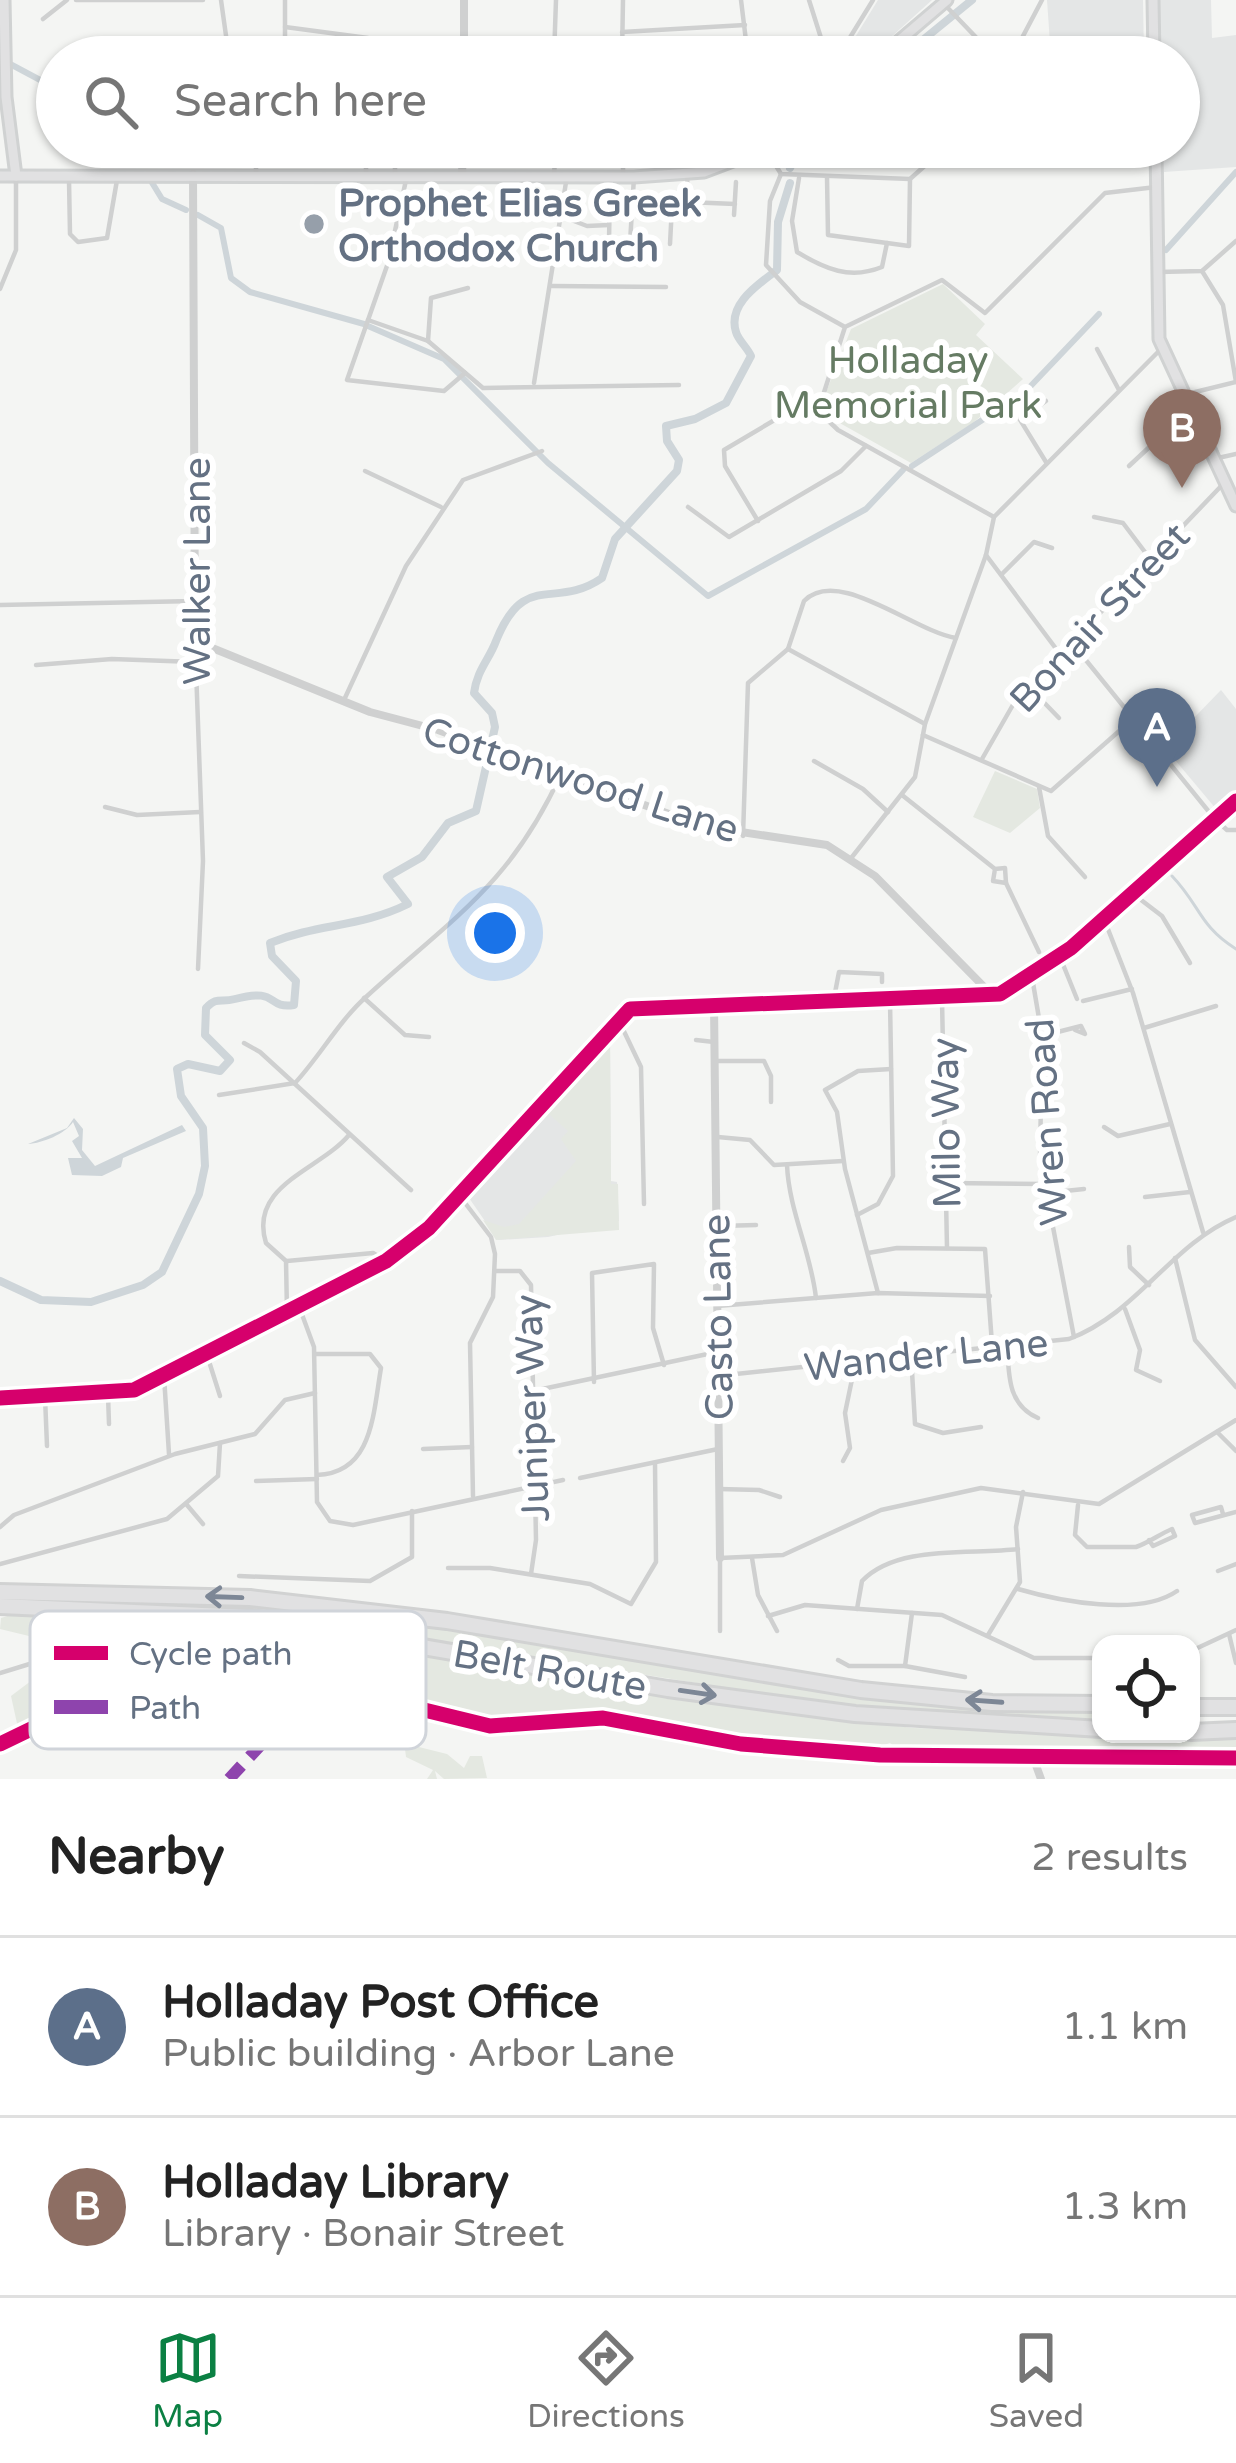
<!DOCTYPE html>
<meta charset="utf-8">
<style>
:root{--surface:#fff;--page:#f6f6f6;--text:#222;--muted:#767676;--line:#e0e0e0;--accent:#0b8043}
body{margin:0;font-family:"Varela Round",sans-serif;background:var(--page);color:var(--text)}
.controls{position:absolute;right:36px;bottom:36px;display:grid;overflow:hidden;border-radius:24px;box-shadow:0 3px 9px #0004}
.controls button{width:108px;height:108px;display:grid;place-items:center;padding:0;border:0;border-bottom:3px solid var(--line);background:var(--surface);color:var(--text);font:60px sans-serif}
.you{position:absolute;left:495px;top:933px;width:42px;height:42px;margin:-30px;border:9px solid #fff;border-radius:50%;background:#1a73e8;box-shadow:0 0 0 18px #1a73e833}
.badge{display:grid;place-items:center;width:78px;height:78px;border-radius:50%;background:var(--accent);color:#fff;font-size:39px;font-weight:700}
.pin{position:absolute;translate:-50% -99px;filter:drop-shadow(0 3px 6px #0008)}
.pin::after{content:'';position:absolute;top:63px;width:42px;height:36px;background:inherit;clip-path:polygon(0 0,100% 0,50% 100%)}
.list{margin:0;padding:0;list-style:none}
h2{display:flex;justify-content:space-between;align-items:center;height:156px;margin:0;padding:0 48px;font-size:51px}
h2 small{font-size:39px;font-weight:400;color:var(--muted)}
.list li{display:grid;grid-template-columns:78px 1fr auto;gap:36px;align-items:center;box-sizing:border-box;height:180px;padding:0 48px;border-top:3px solid var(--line)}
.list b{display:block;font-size:45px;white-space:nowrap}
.list p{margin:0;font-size:39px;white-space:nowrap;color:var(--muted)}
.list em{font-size:39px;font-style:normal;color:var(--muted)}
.icon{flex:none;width:66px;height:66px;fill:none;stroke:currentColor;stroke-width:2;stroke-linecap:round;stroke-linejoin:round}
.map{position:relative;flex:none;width:1236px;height:1779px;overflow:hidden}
.search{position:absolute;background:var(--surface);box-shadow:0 3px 9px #0004;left:36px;right:36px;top:36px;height:132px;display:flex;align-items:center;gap:30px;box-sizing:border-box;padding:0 42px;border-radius:66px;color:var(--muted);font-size:45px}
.sheet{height:516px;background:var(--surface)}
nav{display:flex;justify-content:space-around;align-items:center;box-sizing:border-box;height:168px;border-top:3px solid var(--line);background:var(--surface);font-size:33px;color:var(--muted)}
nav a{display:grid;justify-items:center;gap:6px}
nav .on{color:var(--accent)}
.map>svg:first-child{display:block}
.built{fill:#e4e6e6}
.green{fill:#e4e8e1}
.water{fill:#ced5d9}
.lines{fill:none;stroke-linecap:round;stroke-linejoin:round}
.stream{stroke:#ced5d9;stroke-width:3}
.canal{stroke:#ced5d9;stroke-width:6}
.river{stroke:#ced5d9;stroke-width:8}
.secondary-casing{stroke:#d0d2d2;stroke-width:15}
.motorway-casing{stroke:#d1d2d2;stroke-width:20}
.minor{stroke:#cfd0d0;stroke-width:4.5}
.tertiary{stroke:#cfd0d0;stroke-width:8}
.secondary{stroke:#e1e1e2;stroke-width:9}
.motorway{stroke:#e1e1e2;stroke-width:14}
.quiet{stroke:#8e44ad;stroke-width:12;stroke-dasharray:24 12;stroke-linecap:butt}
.cycleway-casing{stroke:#fff;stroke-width:22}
.cycleway{stroke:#d6006c;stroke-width:15}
.oneway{stroke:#7d8796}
.poi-dot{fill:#969faa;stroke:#fff;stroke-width:4.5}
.labels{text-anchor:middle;stroke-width:12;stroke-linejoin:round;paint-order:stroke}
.poi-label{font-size:39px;font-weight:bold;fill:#647183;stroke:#fff;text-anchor:start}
.park-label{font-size:39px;fill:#657b63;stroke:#fff}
.street-label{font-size:39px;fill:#647183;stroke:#fff}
.key{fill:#fff;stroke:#d0d4da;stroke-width:3}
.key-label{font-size:33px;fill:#647183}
</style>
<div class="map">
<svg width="1236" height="1779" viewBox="0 0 1236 1779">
<rect width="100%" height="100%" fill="#f4f5f3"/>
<g class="built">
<path d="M878,0H932L869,57H843Z"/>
<path d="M1047,0H1143L1144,57H1051Z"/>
<path d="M1158,0H1211L1212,38L1236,35V167L1164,172L1163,147H1179V57H1160Z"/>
<path d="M1221,690L1236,709V795L1217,810L1165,748Z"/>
<path d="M610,1035L611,1181L617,1182L619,1221L548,1237L498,1240L467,1195Z"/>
</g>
<g class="green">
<path d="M943,284L985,324L976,335L1023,379L973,423L911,463L829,417L821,405L851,329Z"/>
<path d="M995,771L1037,789L1040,808L1010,833L973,817Z"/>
<path d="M610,1036L611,1184H618L619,1230L496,1240L483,1220L504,1227L519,1224L576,1161L561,1139L568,1131L550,1115L545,1119L547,1107Z"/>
<path d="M224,1604C519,1625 804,1709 1101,1712V1723L810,1701L218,1607Z"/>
<path d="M17,1613L259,1626L644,1693L913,1728L1236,1738V1753L901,1751L890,1743L869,1750L741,1740L599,1713L483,1721L353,1687L268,1674L158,1680L30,1717L18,1728L11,1696L68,1653L62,1644L0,1629L1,1618Z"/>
<path d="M343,1713L405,1737L411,1745L447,1754L464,1768L470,1756H482L487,1778L444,1779L435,1771L437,1779H427L433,1770L406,1757L405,1749H382L375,1741L356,1744L357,1736L338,1718Z"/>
</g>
<path class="water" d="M74,1118L83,1129L82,1150L95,1166L182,1125L186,1131L123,1158L121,1167L102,1176L72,1175L68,1158H82L72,1141L79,1136L73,1122C65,1134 43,1143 28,1144L67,1128Z"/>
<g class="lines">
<path class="stream" d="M1172,876C1200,905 1199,926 1236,949"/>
<g class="canal">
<path d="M12,65L57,89"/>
<path d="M123,147L133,161L149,163"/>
<path d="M151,181L162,199L186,210"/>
<path d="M198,215L221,228L231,278L250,292L364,324"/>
<path d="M1166,250L1236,172"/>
<path d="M368,326L444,359L548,463L708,596L866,509L903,470"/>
<path d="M912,466L1025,392L1099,314"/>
</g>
<g class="river">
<path d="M902,57L972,0"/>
<path d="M790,168L800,147"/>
<path d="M0,1281L41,1300L91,1302L143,1285L162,1272L199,1194L205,1166L203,1128L181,1096L177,1069L188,1064L220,1071L230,1060L205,1035L206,1008C218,996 220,1003 235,999C280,987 265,1009 294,1005L296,981L272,956L270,943C319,923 359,928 408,904L387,877L422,857L448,823L476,811L495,727L492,713L474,693C477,670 489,660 496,641C525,569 554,611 602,578L615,539L677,471L679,460L667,441L666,426L695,419L726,403L751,356C747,347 738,340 736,332C727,304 759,284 777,270L778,222L790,183"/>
</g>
<defs>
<g id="secondary">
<path d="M4,0L6,97L16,176"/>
<path d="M1153,0L1154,57"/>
<path d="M880,57L947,0"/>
<path d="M1156,147L1159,339L1236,506"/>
<path d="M0,176L634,177L704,172L770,147"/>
<path d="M0,1398L134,1390L386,1261L429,1228L630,1009L1000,994L1071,948L1236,801"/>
</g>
<g id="motorway">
<path d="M0,1592L250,1598L447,1621L861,1690L992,1703L1101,1704"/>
<path d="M0,1606L247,1617L668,1689L855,1714L1101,1729"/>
<path d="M1191,1707H1236"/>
<path d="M1191,1732L1236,1730"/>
</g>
</defs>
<use href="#secondary" class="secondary-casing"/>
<use href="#motorway" class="motorway-casing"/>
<g class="minor">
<path d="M76,0H203"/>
<path d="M221,0L229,57"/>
<path d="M285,0V57"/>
<path d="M741,0L748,57"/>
<path d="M809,0L827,57"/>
<path d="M945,5L995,57"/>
<path d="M43,19L67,0"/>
<path d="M285,27L368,38"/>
<path d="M622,32L745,25"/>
<path d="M896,43L908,57"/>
<path d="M554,57L556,0"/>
<path d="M622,57L623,0"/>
<path d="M838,57L873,0"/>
<path d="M1012,57L1042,0"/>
<path d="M256,147V172"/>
<path d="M366,147V174"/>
<path d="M623,147V177"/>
<path d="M909,147L926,165"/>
<path d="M767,151L781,174L910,179L946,147"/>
<path d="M395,174V147"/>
<path d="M781,174L770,201L766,265L800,302L845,327L818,411L838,430L994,517"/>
<path d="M554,175L556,147"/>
<path d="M827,177L828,235L909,246L910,179"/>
<path d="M799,178L792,221L797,252C825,269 850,280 882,267L887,243"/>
<path d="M69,180L70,234L78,242L107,238L117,180"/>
<path d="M406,180L388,263L347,380L444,391L465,373"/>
<path d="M687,202L735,204"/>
<path d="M657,205L686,206L689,147"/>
<path d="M734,215L736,182"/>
<path d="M561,216L587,226L609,225"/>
<path d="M609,243L610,177"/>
<path d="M630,243L634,177"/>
<path d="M670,244L672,206"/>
<path d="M1202,271L1223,305L1236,382"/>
<path d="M1158,272L1202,271L1236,241"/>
<path d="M552,286L666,287"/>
<path d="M0,289L16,250V176"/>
<path d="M368,320L428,341L483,388L679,385"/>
<path d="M847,326L942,280L985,313L1105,193L1156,187"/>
<path d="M428,341L431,298L468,288"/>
<path d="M1097,349L1119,390"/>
<path d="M534,383L567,176"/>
<path d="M1183,395L1236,382"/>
<path d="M1014,410L1046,462"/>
<path d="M1022,418L1046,401"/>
<path d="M1218,458L1236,454"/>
<path d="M1129,466L1158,439L1159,419L1188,405"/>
<path d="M365,471L441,507"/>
<path d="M688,507L729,537L841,471L866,446"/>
<path d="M1094,517L1123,523L1151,560"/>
<path d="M758,521L725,466L724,450L778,418L818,411"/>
<path d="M986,555L1060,654"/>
<path d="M1002,574L1034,542L1052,548"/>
<path d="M0,605L195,601"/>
<path d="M195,641L203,861L198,969"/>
<path d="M1072,643L1214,818L1227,830H1236"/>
<path d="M788,649L804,601C838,566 913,631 956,638"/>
<path d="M788,649L925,724"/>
<path d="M36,665L112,659L195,662"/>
<path d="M1029,687L1059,718"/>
<path d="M344,700L406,566L463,480L542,451"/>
<path d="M923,735L1051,791L1134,718"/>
<path d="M982,759L1014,703L1225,482"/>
<path d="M814,761L863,789L888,812"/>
<path d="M1039,787L1048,836L1085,877"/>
<path d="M902,795L995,869L1005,868L1006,883L993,881L995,869"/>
<path d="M105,807L137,815L200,812"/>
<path d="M743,836L748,683L788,649"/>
<path d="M852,857L915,777L925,724L986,555L994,517L1161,349"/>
<path d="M1006,883L1039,952"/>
<path d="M1132,893L1162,916L1190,963"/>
<path d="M1104,919L1133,993L1203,1232"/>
<path d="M1060,957L1077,999"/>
<path d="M1032,977L1042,1036L1040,1159L1074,1337"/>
<path d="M364,998L405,1035L429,1037"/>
<path d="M834,998L839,972L882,974V982"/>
<path d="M942,999L947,1248"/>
<path d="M1083,1001L1132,989"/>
<path d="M620,1023L641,1067L644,1204"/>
<path d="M1144,1028L1216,1006"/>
<path d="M1042,1036L1081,1026L1085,1034L1075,1030"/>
<path d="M696,1040L714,1042"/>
<path d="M244,1043L260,1052L411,1190"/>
<path d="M715,1061H764L771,1076V1102"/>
<path d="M219,1095L295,1083C320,1056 339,1021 366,997C451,919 510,886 561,774"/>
<path d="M1104,1127L1118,1136L1170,1124"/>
<path d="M718,1137L750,1140L774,1165L843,1161"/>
<path d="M787,1165C789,1211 811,1252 816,1298"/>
<path d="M948,1183L1044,1184"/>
<path d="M1046,1193L1084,1189"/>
<path d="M459,1195L491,1237L495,1254L493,1297L470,1343L473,1496"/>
<path d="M1145,1197L1190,1192"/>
<path d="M857,1215L878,1204L893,1176L890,1000"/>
<path d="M720,1226L756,1225"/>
<path d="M1129,1247L1130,1267L1149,1285"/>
<path d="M868,1253L897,1248L985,1249L992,1344"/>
<path d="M1175,1258L1195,1340L1236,1387"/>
<path d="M287,1261L373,1253L386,1261"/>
<path d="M495,1271H520L531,1285L536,1540L531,1574"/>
<path d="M878,1293L845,1169L837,1112L825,1090L858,1071L891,1069"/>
<path d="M717,1306L878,1293L990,1296"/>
<path d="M300,1309L314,1347L317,1502L330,1521L353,1525L563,1480"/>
<path d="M1125,1309L1140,1350L1136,1370L1160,1381"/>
<path d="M287,1312L286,1261L266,1243C248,1185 320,1170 349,1135"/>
<path d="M1007,1342C1009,1372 1006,1404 1038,1418"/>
<path d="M315,1354H370L381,1368C373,1414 373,1473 317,1475"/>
<path d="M911,1354L915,1424L943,1433L981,1427"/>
<path d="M207,1355L220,1396"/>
<path d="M164,1376L169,1454"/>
<path d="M717,1376L1069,1339C1138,1313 1170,1245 1236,1217"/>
<path d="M594,1382L592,1273L654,1264L653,1328L664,1365"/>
<path d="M533,1391L717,1352"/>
<path d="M108,1395L109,1424"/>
<path d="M45,1397L47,1446"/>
<path d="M1217,1432L1236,1451"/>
<path d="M423,1449L472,1447"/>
<path d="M843,1461L850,1448L845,1413L856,1360"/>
<path d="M580,1478L718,1449"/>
<path d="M256,1481L317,1479"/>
<path d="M719,1489L759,1490L780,1497"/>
<path d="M187,1505L203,1524"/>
<path d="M1078,1505L1075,1535L1087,1547H1136C1148,1543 1160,1534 1172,1529L1175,1536L1153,1546L1149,1540"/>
<path d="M1223,1514L1221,1507L1192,1515L1195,1523L1236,1512"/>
<path d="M0,1527L14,1515L175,1454L255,1434L285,1400L315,1393"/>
<path d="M752,1558L758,1595L777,1631"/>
<path d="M0,1564L167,1519L218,1476L220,1443"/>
<path d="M448,1568H490L590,1584L631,1604L656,1562L655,1463"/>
<path d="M1218,1571L1236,1564"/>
<path d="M239,1576L370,1581L412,1557V1511"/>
<path d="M1018,1589C1059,1601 1140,1617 1177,1591"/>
<path d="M857,1609L862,1581C897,1544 971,1555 1018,1549"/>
<path d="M768,1616L805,1605L942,1615L1034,1658H1101"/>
<path d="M720,1631V1558L783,1555L881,1510L981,1488L1099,1504L1236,1420"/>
<path d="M1229,1634L1236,1663"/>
<path d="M988,1635L1020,1582L1016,1527L1023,1492"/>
<path d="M1191,1651L1236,1630"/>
<path d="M838,1660L849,1666H905L965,1677"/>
<path d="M905,1666L912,1613"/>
<path d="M0,1673L36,1662L46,1667"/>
</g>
<g class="tertiary">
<path d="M464,57V0"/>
<path d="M193,174L195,641L370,712L438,730L702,826L827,845L875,876L991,994"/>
<path d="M462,175L463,147"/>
<path d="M714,1004L720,1558"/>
<path d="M0,1744L60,1715L118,1695L248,1678L330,1687L490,1726L603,1718L741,1744L880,1755L1236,1758"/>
<path d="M1033,1757L1041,1779"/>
</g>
<use href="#secondary" class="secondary"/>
<use href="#motorway" class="motorway"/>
<g class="quiet">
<path d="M208,1697L188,1705L210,1710L157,1718L236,1735L269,1736L229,1779"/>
<path d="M210,1709L253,1696"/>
</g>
<defs>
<g id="cycleway">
<path d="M0,1398L134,1390L386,1261L429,1228L630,1009L1000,994L1071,948L1236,801"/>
<path d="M0,1744L60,1715L118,1695L248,1678L330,1687L490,1726L603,1718L741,1744L880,1755L1236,1758"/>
</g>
</defs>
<use href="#cycleway" class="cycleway-casing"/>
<use href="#cycleway" class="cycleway"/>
</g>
<defs><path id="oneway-shaft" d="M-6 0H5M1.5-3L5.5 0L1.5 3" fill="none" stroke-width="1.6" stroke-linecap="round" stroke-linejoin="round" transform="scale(3)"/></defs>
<g class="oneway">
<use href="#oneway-shaft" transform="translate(224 1597) rotate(-178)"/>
<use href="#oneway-shaft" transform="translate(698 1693) rotate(8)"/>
<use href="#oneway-shaft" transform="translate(984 1701) rotate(-176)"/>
</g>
<circle class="poi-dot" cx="314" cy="224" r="12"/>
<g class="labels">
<g class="poi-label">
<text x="338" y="216">Prophet Elias Greek<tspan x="338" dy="45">Orthodox Church</tspan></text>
</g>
<g class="park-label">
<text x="908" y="373">Holladay<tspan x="908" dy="45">Memorial Park</tspan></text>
</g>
<g class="street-label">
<text transform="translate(196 571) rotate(-90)" y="14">Walker Lane</text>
<text transform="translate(1099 617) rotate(-47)" y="14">Bonair Street</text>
<text transform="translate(581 779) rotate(18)" y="14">Cottonwood Lane</text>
<text transform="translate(1046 1122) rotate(-94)" y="14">Wren Road</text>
<text transform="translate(945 1123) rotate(-91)" y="14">Milo Way</text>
<text transform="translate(717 1317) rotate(-91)" y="14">Casto Lane</text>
<text transform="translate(926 1354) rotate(-6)" y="14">Wander Lane</text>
<text transform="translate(531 1408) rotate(-92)" y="14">Juniper Way</text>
<text transform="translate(550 1669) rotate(10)" y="14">Belt Route</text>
</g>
</g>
<rect x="30" y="1611" width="396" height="138" rx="18" class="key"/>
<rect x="54" y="1646" width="54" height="14" fill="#d6006c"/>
<rect x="54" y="1700" width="54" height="14" fill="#8e44ad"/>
<g class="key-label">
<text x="129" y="1665">Cycle path</text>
<text x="129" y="1719">Path</text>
</g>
</svg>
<div class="controls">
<button><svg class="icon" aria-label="locate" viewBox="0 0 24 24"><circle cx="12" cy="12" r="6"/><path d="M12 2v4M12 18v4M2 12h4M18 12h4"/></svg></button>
</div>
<div class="you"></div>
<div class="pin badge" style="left:1157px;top:787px;background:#5c6f8a">A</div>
<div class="pin badge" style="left:1182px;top:488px;background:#8d6e63">B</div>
<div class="search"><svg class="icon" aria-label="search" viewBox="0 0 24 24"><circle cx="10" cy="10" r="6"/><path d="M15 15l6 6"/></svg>Search here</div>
</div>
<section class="sheet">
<h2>Nearby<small>2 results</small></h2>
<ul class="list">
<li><span class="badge" style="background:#5c6f8a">A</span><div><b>Holladay Post Office</b><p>Public building · Arbor Lane</p></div><em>1.1 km</em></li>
<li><span class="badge" style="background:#8d6e63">B</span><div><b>Holladay Library</b><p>Library · Bonair Street</p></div><em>1.3 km</em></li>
</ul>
</section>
<nav>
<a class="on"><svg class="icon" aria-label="map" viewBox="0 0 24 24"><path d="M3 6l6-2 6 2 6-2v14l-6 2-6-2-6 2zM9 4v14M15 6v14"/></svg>Map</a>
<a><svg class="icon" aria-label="directions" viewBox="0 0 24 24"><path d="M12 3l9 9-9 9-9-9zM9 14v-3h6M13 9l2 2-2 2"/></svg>Directions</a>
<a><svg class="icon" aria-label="saved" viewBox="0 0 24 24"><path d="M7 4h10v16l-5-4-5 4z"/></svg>Saved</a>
</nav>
